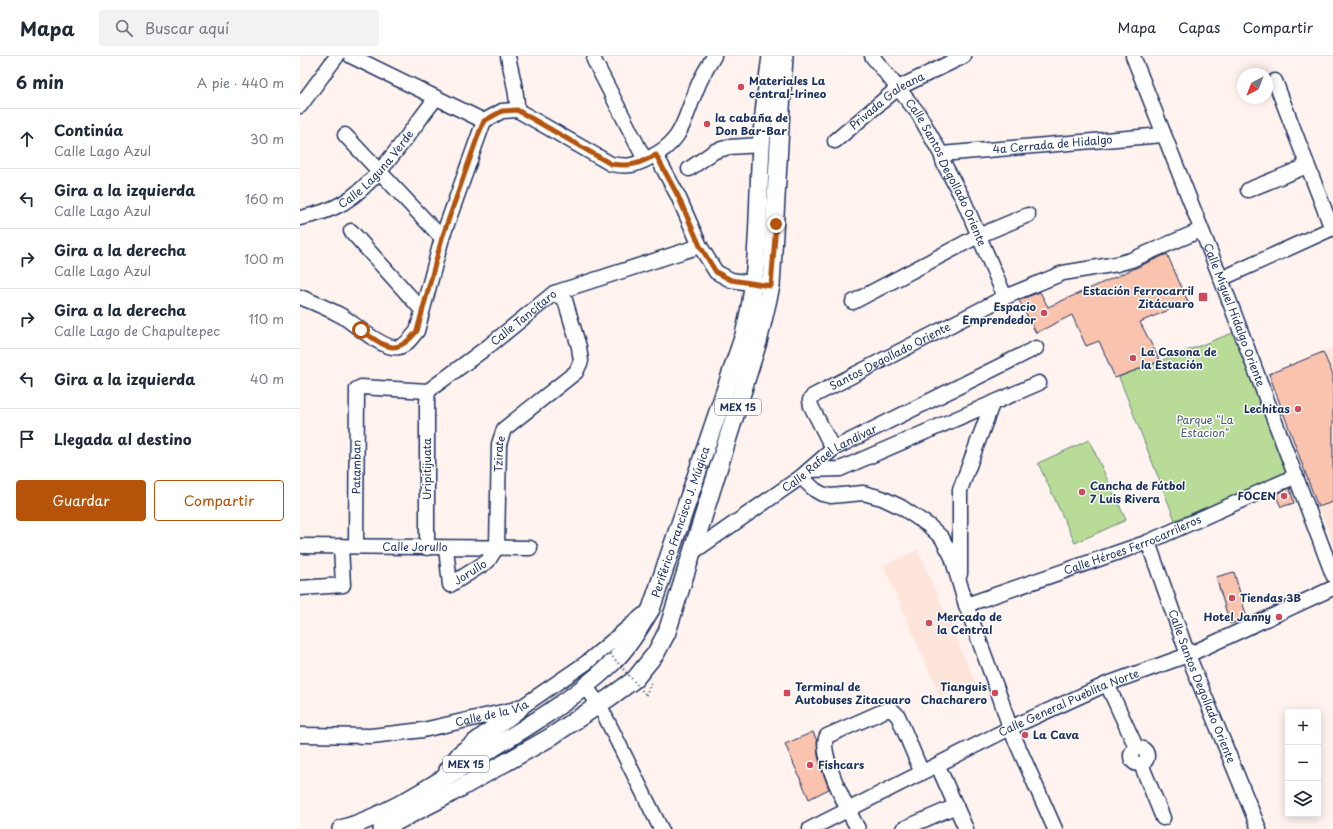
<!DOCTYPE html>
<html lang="es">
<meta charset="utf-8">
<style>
:root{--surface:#fff;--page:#f2f2f3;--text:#1f2937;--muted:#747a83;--line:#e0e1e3;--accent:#b45309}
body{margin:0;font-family:"Playpen Sans",sans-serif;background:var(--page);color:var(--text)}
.controls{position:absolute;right:12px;bottom:12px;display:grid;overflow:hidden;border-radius:4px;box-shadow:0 2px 10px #0003}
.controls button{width:36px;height:36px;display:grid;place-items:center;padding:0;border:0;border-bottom:1px solid var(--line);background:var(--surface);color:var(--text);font:20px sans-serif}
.compass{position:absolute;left:937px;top:12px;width:36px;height:36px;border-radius:50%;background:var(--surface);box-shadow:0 2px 10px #0003;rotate:222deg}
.stop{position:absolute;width:12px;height:12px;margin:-9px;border:3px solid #b45309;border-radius:50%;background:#fff}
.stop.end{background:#b45309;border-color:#fff;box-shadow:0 1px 4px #0008}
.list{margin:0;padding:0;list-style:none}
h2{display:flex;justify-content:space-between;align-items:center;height:52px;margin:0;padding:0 16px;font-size:17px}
h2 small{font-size:13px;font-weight:400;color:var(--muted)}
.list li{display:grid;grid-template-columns:26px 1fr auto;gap:12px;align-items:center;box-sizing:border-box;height:60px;padding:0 16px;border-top:1px solid var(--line)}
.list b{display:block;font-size:15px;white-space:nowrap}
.list p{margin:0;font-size:13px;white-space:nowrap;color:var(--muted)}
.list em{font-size:13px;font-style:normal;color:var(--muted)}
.actions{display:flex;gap:8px;padding:12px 16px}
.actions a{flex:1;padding:9px 0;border:1px solid var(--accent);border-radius:4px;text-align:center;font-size:14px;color:var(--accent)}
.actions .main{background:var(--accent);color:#fff}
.icon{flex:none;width:22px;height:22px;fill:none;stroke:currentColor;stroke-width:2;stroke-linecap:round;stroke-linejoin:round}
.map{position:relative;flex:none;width:1033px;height:773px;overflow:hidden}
header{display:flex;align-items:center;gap:24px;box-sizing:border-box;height:56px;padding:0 20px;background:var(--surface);border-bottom:1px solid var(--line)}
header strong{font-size:19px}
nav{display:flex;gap:22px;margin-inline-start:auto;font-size:14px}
.search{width:280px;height:36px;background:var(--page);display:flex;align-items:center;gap:10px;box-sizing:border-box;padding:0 14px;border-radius:4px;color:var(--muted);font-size:15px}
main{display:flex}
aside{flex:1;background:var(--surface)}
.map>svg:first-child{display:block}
.built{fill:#fde5dc}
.green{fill:#b8dc97;stroke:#6a867a}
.building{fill:#fac3ae;stroke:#1b2f5e}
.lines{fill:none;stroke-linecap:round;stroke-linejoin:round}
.minor-casing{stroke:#1b2f5e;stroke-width:17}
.major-casing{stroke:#1b2f5e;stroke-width:20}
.path{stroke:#1b2f5e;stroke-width:2;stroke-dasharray:1 3;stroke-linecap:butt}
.minor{stroke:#fff;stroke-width:14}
.major{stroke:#fff;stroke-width:17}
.path-bridge{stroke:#1b2f5e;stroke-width:2;stroke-dasharray:1 3;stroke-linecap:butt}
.route{stroke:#b45309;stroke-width:5}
.poi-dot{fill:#d1495b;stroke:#fff;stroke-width:1.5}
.labels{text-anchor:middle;stroke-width:3;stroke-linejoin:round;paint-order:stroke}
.shield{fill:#fff;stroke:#5f6d8e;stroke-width:1}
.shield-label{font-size:10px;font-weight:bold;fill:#1b2f5e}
.poi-label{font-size:11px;font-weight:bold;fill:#1b2f5e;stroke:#fff;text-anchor:start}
.street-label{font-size:11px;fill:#1b2f5e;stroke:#fff}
.park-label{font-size:11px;fill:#425a6c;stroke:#fff}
</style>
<header>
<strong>Mapa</strong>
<div class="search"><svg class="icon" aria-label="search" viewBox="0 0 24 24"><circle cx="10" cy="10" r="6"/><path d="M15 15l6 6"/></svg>Buscar aquí</div>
<nav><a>Mapa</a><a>Capas</a><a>Compartir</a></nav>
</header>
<main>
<aside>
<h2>6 min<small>A pie · 440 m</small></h2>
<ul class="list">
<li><svg class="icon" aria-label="ahead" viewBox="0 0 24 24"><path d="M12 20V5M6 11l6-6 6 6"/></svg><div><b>Continúa</b><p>Calle Lago Azul</p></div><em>30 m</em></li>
<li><svg class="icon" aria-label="left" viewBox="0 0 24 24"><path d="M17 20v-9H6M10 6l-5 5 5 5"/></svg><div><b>Gira a la izquierda</b><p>Calle Lago Azul</p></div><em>160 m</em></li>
<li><svg class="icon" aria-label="right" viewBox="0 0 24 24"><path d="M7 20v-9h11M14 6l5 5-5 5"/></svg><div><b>Gira a la derecha</b><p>Calle Lago Azul</p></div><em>100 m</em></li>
<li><svg class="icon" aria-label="right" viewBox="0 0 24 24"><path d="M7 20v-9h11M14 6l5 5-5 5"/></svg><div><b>Gira a la derecha</b><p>Calle Lago de Chapultepec</p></div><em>110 m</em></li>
<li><svg class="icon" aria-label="left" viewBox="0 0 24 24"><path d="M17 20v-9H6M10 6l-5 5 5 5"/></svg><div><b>Gira a la izquierda</b></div><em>40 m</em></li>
<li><svg class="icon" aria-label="arrive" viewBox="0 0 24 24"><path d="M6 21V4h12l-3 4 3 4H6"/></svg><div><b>Llegada al destino</b></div></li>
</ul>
<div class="actions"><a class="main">Guardar</a><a>Compartir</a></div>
</aside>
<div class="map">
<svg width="1033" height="773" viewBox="0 0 1033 773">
<rect width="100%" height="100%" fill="#fef3ef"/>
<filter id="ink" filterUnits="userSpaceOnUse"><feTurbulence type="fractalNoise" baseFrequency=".025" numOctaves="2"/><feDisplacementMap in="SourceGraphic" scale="8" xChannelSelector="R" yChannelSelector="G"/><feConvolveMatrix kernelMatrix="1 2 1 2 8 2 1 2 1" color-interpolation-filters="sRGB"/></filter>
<g filter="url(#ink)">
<g class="built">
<path d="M1033,292V320L1023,296Z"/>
<path d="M1033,446V487L1018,451Z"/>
<path d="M618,494L675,625L640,640L583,509Z"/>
</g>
<g class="green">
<path d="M935,276L991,420L875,464L819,321Z"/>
<path d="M789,384L826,464L775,487L738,407Z"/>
</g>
<g class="building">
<path d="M867,198L888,246L840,266L860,305L815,322L799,285L786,290L772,259L736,277L719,244L740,236L748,251Z"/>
<path d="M1023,296L1033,319V446L1018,451L969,318Z"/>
<path d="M990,432L994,447L981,451L975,438Z"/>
<path d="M934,516L947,562L930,568L916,521Z"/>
<path d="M513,676L517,685L518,700L522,714L529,733L509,743L485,688Z"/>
</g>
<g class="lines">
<defs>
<g id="minor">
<path d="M51,0L184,65"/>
<path d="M208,0C211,17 218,37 217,54"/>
<path id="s1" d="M572,0L618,57L641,98L644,108L663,143L705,241"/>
<path id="s2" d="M833,0L921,223L1033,519"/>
<path d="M294,4L345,104"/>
<path d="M975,25L1032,173"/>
<path d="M0,50L37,0"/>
<path d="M45,79L142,182"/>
<path id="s3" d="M535,85L598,32L664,0"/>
<path id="s4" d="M641,98L863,79"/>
<path d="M356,99L378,140L400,190L416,216L431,224L463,229"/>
<path d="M389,113L415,95L429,91L461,89"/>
<path d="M948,134L1007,110"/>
<path id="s5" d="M0,162C15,159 29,155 43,147C80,124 109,76 136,42"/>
<path d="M51,175L122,254"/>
<path d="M921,223L1033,172"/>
<path d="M0,241C15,247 29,253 42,260C55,268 84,295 99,291C107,289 112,281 117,275L142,182L184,65L202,55L217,54L311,108C328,111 334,110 349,102C384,85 383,65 397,32C401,21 408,10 414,0"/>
<path d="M553,246L678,180L728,159"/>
<path id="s6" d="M533,393L511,350L510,344L513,340L705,241L763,217L817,208L831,204L901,174"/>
<path d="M509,414L540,413L739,327"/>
<path d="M501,421L515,434L522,438L531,440L563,437L582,442L601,451L628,469L642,482L652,501L666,549L701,644L710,672L755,773"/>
<path id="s7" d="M848,486L888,599L959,773"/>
<path id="s8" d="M0,490L230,492"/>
<path id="s9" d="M56,490L57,333L61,331L128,335L190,289L254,237L400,190"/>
<path d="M127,492V347L128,335"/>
<path id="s10" d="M146,492L150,529L188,505L197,491L199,388L204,373L276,316L281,305L279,291L265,244L254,237"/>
<path id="s11" d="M393,496L501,421L533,393L736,292"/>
<path d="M660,518V434L692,348"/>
<path d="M0,532L43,529L41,490"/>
<path id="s12" d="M666,549L848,486L996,420"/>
<path d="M807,628L836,691"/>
<path d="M285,630L299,648L361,773"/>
<path id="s13" d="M0,679L71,680L123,674L220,652L286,607L343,559"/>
<circle cx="839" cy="700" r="8"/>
<path d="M841,708L863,762"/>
<path d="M638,710L666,773"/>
<path id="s14" d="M510,773L710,672L807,628L888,599L1033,532"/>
<path d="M558,773C549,757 517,695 527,680L586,654H592L598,660L622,717"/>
<path d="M603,773L656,750"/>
</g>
<g id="major">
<path d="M148,714L160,698L220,652"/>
<path id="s15" d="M41,773C86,760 126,733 165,709C215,678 267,649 310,609C327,593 339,573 351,553L444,279C460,217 457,154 461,91C463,61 467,30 471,0"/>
<path d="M82,773L146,740L249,682L309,642L335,623L356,597L367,576L458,286L471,230L484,0"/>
</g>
</defs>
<use href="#minor" class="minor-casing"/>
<use href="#major" class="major-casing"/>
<path class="path" d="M346,639L351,627"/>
<use href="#minor" class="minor"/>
<use href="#major" class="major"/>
<path class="path-bridge" d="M310,598L346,639"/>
</g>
</g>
<g class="lines" filter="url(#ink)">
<path class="route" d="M61,274C85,290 95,302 117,275L142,182L179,77L184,65L202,55L217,54L311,108C332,111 338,108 356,99L378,140L400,190L416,216L431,224L471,230L476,168"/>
</g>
<g class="poi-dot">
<circle cx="441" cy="31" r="4"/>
<circle cx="407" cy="68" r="4"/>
<rect x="898" y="236" width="10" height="10" rx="2"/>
<circle cx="744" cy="257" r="4"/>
<circle cx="833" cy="302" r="4"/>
<circle cx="998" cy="353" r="4"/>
<circle cx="782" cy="436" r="4"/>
<circle cx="984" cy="440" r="4"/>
<circle cx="932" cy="542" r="4"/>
<circle cx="979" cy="561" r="4"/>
<circle cx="629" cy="567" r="4"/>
<rect x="483" y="633" width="8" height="8" rx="2"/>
<circle cx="695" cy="637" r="4"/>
<circle cx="725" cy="679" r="4"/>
<circle cx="510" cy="709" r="4"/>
</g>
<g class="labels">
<g class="shield">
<rect x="415" y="343" width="46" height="16" rx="3"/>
<rect x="143" y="700" width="46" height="16" rx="3"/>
</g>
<g class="shield-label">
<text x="438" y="355">MEX 15</text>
<text x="166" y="712">MEX 15</text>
</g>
<g class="poi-label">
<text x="449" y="29">Materiales La<tspan x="449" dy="13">central-Irineo</tspan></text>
<text x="415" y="66">la cabaña de<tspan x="415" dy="13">Don Bar-Bar</tspan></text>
<text x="894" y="239" text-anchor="end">Estación Ferrocarril<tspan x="894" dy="13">Zitácuaro</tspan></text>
<text x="736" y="255" text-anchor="end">Espacio<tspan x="736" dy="13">Emprendedor</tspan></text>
<text x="841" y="300">La Casona de<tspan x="841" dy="13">la Estación</tspan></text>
<text x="990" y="357" text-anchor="end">Lechitas</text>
<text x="790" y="434">Cancha de Fútbol<tspan x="790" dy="13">7 Luis Rivera</tspan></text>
<text x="976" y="444" text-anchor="end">FOCEN</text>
<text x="940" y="546">Tiendas 3B</text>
<text x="637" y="565">Mercado de<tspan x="637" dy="13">la Central</tspan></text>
<text x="971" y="565" text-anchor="end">Hotel Janny</text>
<text x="495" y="635">Terminal de<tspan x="495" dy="13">Autobuses Zitacuaro</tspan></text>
<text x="687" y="635" text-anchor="end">Tianguis<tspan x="687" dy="13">Chacharero</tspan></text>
<text x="733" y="683">La Cava</text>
<text x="518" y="713">Fishcars</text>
</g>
<g class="street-label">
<text dy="4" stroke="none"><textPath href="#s3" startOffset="66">Privada Galeana</textPath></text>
<text dy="4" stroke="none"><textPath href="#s4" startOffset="112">4a Cerrada de Hidalgo</textPath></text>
<text dy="4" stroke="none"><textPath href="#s5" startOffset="93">Calle Laguna Verde</textPath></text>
<text dy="4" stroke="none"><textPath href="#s1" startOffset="139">Calle Santos Degollado Oriente</textPath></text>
<text dy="4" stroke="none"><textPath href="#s2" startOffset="278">Calle Miguel Hidalgo Oriente</textPath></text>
<text dy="4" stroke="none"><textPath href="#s9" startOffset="349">Calle Tancítaro</textPath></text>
<text dy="4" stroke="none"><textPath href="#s6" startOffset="146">Santos Degollado Oriente</textPath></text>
<text dy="4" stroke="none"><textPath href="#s10" startOffset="192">Tzirate</textPath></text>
<text dy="4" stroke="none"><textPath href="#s11" startOffset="166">Calle Rafael Landívar</textPath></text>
<text dy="4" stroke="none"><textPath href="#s9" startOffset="79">Patamban</textPath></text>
<text transform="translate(127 413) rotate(-90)" y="4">Uripitijuata</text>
<text dy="4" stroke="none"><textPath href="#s15" startOffset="478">Periférico Francisco J. Múgica</textPath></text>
<text dy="4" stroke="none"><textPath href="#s12" startOffset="177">Calle Héroes Ferrocarrileros</textPath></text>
<text dy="4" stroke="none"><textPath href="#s8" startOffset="115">Calle Jorullo</textPath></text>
<text dy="4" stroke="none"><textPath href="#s10" startOffset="61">Jorullo</textPath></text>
<text dy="4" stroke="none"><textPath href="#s7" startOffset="154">Calle Santos Degollado Oriente</textPath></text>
<text dy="4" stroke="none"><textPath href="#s14" startOffset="288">Calle General Pueblita Norte</textPath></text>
<text dy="4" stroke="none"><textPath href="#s13" startOffset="194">Calle de la Vía</textPath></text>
</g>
<g class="park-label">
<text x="905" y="368">Parque "La<tspan x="905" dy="13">Estacion"</tspan></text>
</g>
</g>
</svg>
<div class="controls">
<button>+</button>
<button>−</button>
<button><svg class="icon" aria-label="layers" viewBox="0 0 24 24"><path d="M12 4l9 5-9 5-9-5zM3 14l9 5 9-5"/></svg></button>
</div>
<svg class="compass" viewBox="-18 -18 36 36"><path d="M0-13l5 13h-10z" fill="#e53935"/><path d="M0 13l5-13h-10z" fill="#747a83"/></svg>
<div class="stop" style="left:61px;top:274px"></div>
<div class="stop end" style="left:476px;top:168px"></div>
</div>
</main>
